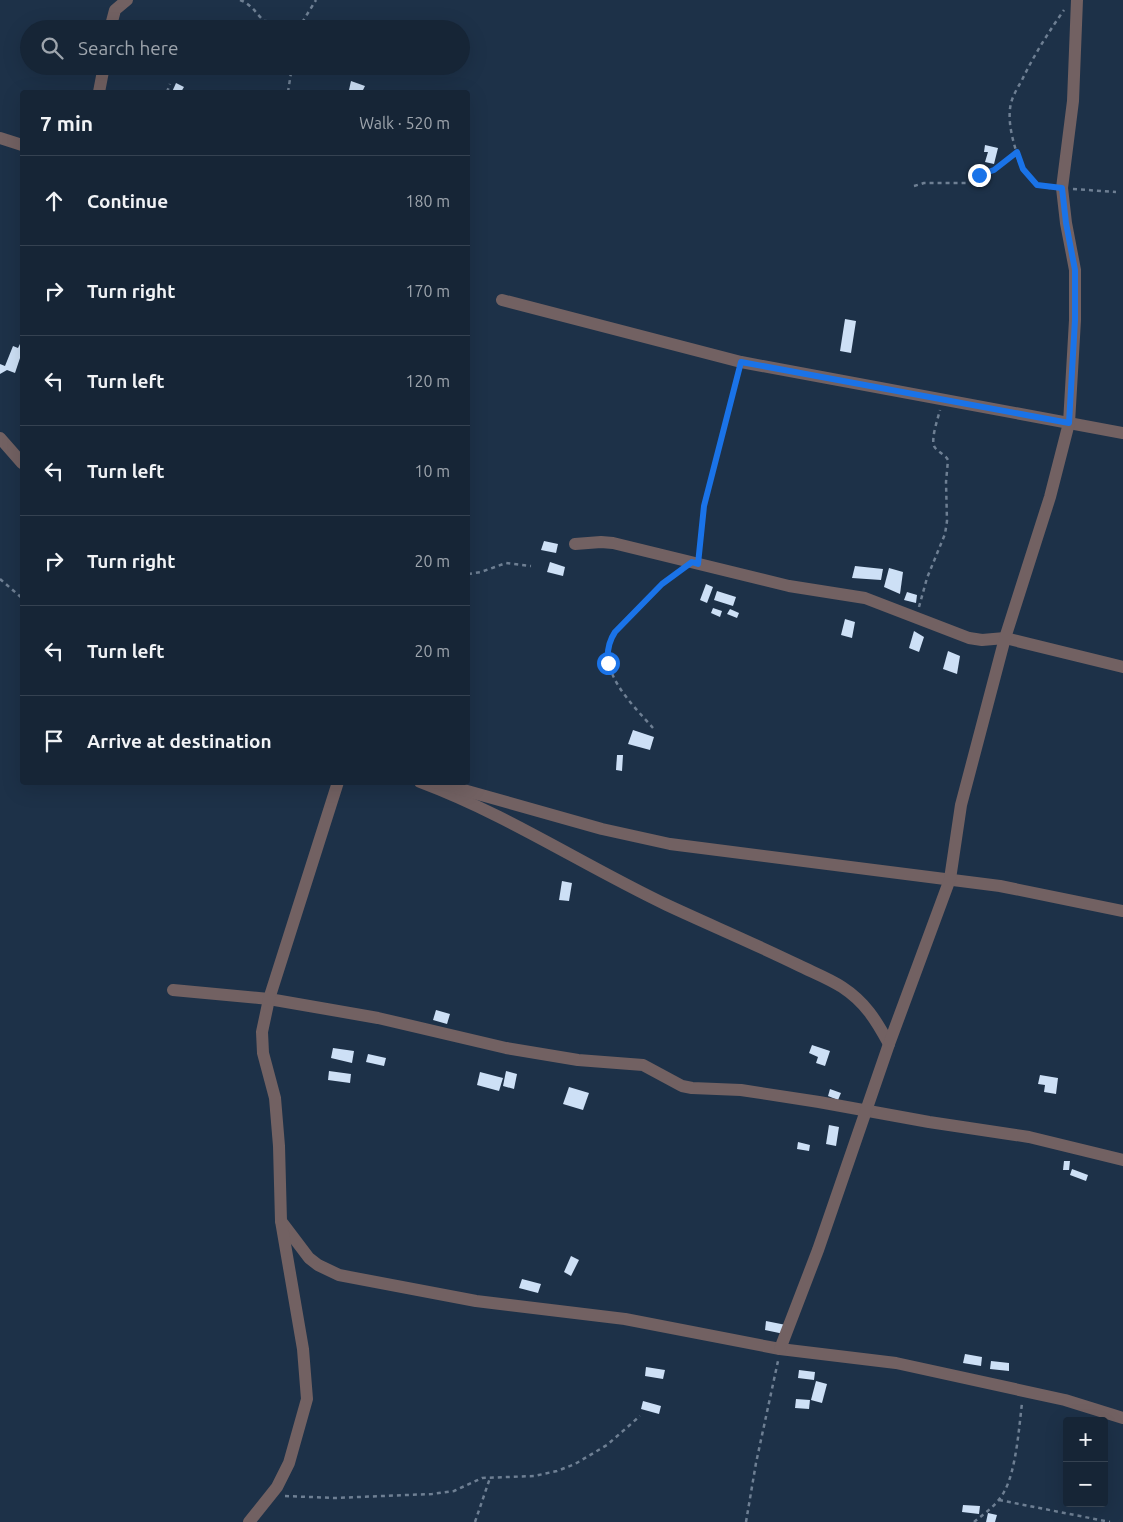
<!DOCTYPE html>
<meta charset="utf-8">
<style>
:root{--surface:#162536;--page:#233142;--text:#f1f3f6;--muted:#9ea5ad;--line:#354251}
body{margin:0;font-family:Ubuntu,sans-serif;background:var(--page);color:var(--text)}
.controls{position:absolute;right:15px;bottom:15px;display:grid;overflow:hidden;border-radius:5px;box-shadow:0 5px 20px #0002}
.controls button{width:45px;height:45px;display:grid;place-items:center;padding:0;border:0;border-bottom:1px solid var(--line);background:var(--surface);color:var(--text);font:25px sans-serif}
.stop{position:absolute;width:15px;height:15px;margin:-11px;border:4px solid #1a73e8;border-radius:50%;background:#fff}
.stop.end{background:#1a73e8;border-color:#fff;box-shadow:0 1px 5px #0008}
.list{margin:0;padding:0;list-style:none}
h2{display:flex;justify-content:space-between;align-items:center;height:65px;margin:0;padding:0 20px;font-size:21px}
h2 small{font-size:16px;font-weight:400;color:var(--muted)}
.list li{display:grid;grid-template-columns:32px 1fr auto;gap:15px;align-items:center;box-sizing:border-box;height:90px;padding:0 20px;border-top:1px solid var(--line)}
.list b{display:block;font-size:19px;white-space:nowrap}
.list em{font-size:16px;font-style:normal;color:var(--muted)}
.icon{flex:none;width:28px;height:28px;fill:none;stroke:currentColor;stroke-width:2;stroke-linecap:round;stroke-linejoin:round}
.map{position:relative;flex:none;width:1123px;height:1522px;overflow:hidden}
.search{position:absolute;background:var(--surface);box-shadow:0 5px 20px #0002;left:20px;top:20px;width:450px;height:55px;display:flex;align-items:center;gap:12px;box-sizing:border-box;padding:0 18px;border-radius:28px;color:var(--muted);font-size:19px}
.panel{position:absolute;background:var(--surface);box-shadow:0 5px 20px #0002;left:20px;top:90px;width:450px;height:695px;border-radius:5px}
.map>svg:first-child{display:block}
.building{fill:#cde0f6}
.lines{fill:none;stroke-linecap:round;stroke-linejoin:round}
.path{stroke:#6e7f93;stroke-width:2.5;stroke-dasharray:4 4;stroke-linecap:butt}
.minor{stroke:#726162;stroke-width:12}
.route{stroke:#1a73e8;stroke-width:6}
</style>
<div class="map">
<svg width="1123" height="1522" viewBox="0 0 1123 1522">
<rect width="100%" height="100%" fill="#1d3148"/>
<g class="building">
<rect x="269" y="25" width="13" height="4"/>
<path d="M351,81L365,86L362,92H343V90H349Z"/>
<path d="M176,83L184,87L181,92H172Z"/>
<path d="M985,145L998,148L994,164L985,162L988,152H984Z"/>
<path d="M845,319L856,321L851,353L840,351Z"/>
<path d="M20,344L22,345V352L15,373L7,370L0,374V364L5,366L13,346L18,348Z"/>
<path d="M544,541L558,544L556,553L541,550Z"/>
<path d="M550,562L565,567L563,576L547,572Z"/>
<path d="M855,566L883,569L881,580L852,578Z"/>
<path d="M889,568L903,572L900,594L884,587Z"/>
<path d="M706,584L713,587L707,603L700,600Z"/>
<path d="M717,591L736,597L733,606L714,600Z"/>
<path d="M907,592L917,595L916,603L904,600Z"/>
<path d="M713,608L722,611L720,617L711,613Z"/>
<path d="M730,609L739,613L737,618L727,614Z"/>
<path d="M845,619L855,622L852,638L841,635Z"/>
<path d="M914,631L924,637L919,652L909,648Z"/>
<path d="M948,651L960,656L957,674L943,669Z"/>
<path d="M633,730L654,737L650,750L628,744Z"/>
<path d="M617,755H623L622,771L616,770Z"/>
<path d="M562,881L572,883L569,901L559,900Z"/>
<path d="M436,1010L450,1014L447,1024L433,1020Z"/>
<path d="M812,1045L830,1051L825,1066L816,1063L818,1057L809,1053Z"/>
<path d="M333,1048L354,1051L352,1063L331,1058Z"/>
<path d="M368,1054L386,1058L384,1066L366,1062Z"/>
<path d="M329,1071L351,1074L350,1083L328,1080Z"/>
<path d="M506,1071L517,1074L514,1089L503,1086Z"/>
<path d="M480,1072L503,1078L499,1091L477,1085Z"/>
<path d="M1040,1075L1058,1078L1056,1094L1044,1092L1045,1085L1038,1084Z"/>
<path d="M569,1087L589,1093L583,1110L563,1104Z"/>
<path d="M830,1089L841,1093L838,1100L828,1096Z"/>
<path d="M829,1125L839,1127L836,1146L826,1144Z"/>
<path d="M798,1142L810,1145L809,1151L797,1149Z"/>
<path d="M1064,1161H1070L1069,1170H1063Z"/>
<path d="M1072,1169L1088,1175L1086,1181L1070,1175Z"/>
<path d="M571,1256L579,1260L571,1276L564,1272Z"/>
<path d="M522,1279L541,1284L538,1293L519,1288Z"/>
<path d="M766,1321L786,1325L784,1334L765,1330Z"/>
<path d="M965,1354L982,1357L981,1366L963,1363Z"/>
<path d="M991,1361L1009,1363V1371L990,1369Z"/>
<path d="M646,1367L665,1370L663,1379L645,1376Z"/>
<path d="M799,1370L815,1372L814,1380L798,1378Z"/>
<path d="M816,1381L827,1384L822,1403L811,1400Z"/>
<path d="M796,1399L810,1400L809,1409L795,1408Z"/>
<path d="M643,1401L661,1406L659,1414L641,1409Z"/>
<path d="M963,1505L980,1506L979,1514L962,1512Z"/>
<path d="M988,1513L997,1515L995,1522H986Z"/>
</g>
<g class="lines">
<g class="path">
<path d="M240,0C251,4 256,13 264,21L300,24"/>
<path d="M298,29L316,0"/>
<path d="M167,92L170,84"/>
<path d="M288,92L292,66"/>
<path d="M914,186L924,183H967L979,175L994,170L1017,152"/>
<path d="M1050,188C1035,186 1025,176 1020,162C1014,146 1008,125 1010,109C1011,98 1017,89 1022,80C1034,55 1048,33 1064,10"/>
<path d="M1073,189L1116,192"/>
<path d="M699,553L704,506L738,373"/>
<path d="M468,574L481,572L506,563L531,566"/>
<path d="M0,579L22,598"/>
<path d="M919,607L927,578L945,534L947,521L946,482L948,460C945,454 937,452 934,446C931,438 938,418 940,410"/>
<path d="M653,728C632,704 591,666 615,631L662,584L679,572"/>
<path d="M285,1496L335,1498L432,1494L454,1491L482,1478L534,1476L557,1471L575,1464L607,1445L640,1416"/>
<path d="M999,1500L1110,1522"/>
<path d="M475,1522L490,1478"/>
<path d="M746,1522L756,1463L778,1361"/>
<path d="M974,1522C985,1513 997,1505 1004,1492C1016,1471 1019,1428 1022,1403"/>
</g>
<g class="minor">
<path d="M110,29L115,10L127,0"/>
<path d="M99,92L104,66"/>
<path d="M0,138L22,145"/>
<path d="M502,300L741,362L1123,433"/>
<path d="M0,438L22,463"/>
<path d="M575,544L601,542L613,543L789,586L865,598L969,638L982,640L1005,638L1123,667"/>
<path d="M420,782C508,815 583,865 667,905C710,925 755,944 798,965C812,972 828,978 842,987C865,1002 876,1020 889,1044"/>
<path d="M435,782L602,829L670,844L1000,886L1123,911"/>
<path d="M173,990L269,999L378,1018L506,1048L578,1060L643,1065L682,1086L692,1088L741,1090L819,1102L929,1122L1029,1137L1123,1160"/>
<path d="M281,1221L309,1258L318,1265L339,1275L476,1301L625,1319L780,1349L896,1363L1065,1400L1123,1418"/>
<path d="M780,1349L818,1250L889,1044L950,879L961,805L1005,638L1050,497L1069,423L1075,320V270L1066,223L1062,188L1073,101L1077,0"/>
<path d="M249,1522L277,1487L289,1463L307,1399L303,1349L281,1221L279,1146L275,1098L263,1053L262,1032L269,999L338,782"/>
</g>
</g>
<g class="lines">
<path class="route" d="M608,663C607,653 609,641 615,632L662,584L692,562L698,564L704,506L741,362L1069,423L1075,320V270L1066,223L1062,188L1037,185L1023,169L1017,152L994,170L979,175"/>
</g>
</svg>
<div class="controls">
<button>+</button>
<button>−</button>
</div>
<div class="stop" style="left:608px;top:663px"></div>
<div class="stop end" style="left:979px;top:175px"></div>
<div class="search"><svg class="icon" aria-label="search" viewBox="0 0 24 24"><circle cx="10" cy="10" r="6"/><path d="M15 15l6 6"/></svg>Search here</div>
<section class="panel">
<h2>7 min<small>Walk · 520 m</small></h2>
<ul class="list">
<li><svg class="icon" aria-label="ahead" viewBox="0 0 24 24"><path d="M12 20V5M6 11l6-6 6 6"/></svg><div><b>Continue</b></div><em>180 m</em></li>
<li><svg class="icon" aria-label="right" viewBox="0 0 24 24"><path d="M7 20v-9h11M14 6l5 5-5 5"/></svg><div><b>Turn right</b></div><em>170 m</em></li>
<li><svg class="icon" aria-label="left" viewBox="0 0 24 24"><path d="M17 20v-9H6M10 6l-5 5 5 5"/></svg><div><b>Turn left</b></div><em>120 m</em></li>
<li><svg class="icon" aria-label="left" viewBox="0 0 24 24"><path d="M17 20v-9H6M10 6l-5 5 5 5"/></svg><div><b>Turn left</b></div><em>10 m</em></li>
<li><svg class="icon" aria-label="right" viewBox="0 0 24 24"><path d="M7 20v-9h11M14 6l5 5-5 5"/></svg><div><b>Turn right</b></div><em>20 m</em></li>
<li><svg class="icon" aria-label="left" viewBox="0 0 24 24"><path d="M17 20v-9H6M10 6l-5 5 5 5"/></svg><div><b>Turn left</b></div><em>20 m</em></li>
<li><svg class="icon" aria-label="arrive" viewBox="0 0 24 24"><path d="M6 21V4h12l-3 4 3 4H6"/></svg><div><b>Arrive at destination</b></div></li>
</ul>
</section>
</div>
